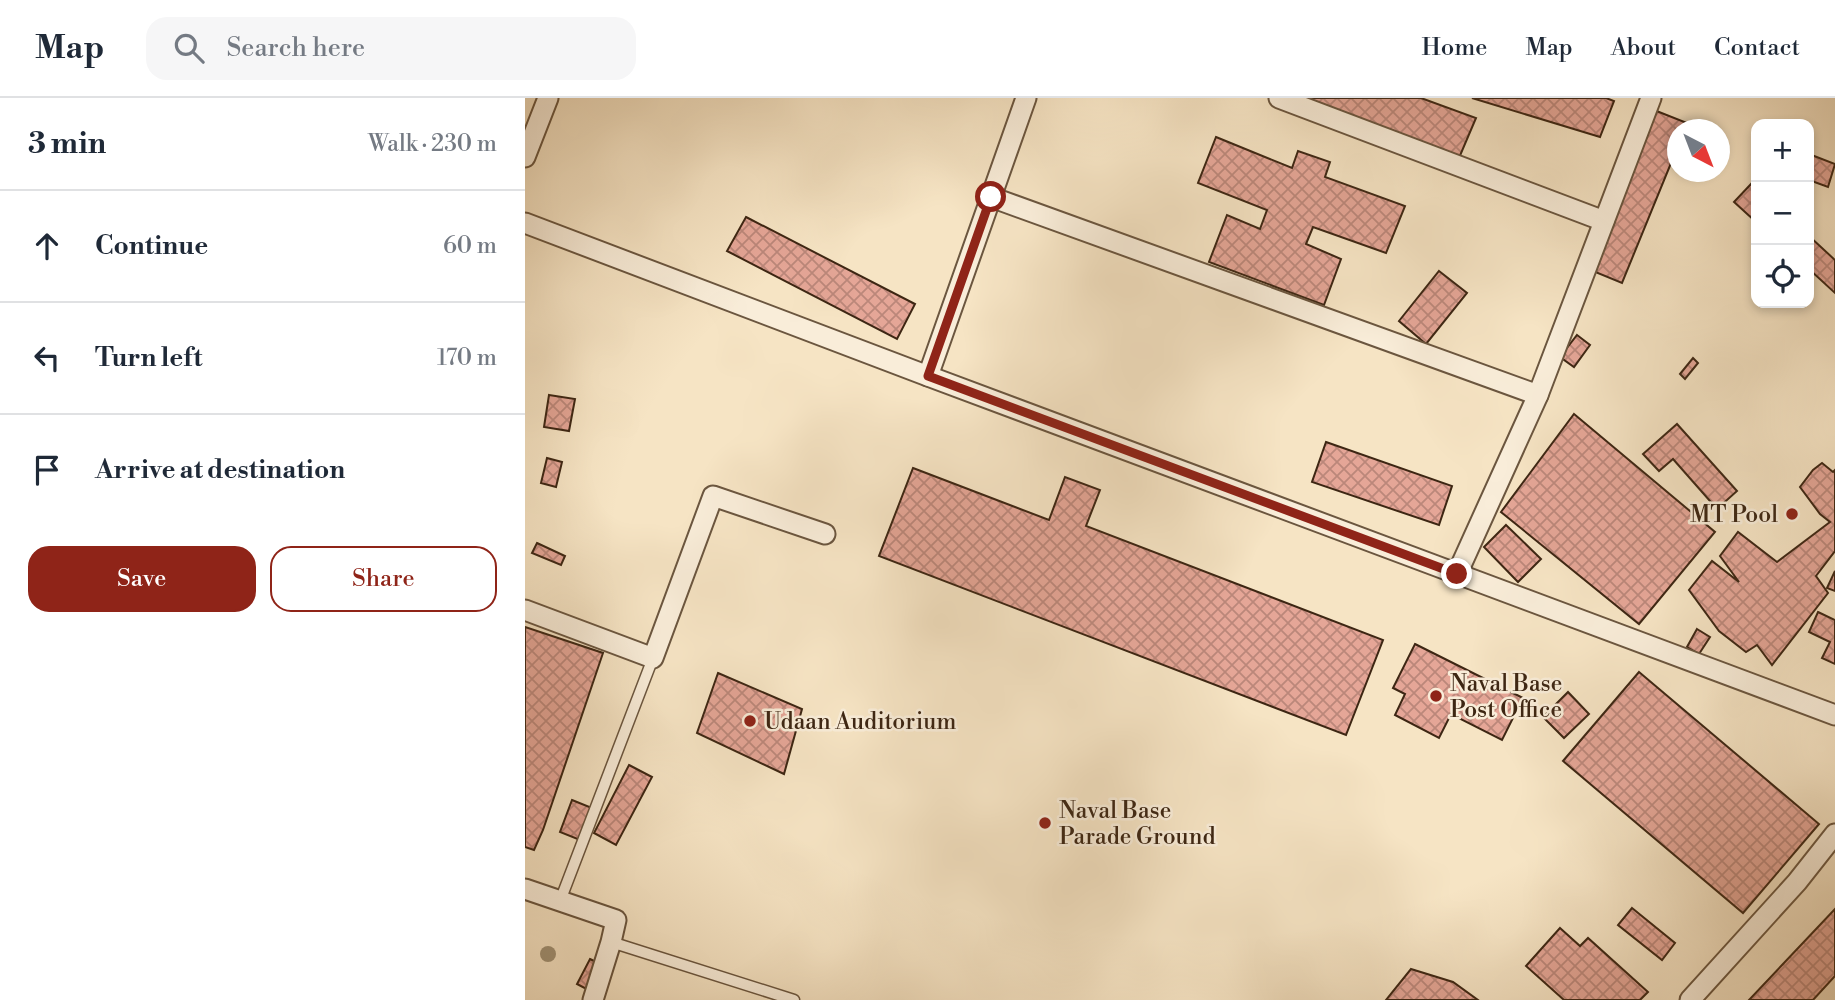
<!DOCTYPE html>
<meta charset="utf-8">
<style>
:root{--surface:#fff;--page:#f6f6f7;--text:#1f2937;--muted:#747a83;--line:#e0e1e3;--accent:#8f2418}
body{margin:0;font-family:"Libre Bodoni",serif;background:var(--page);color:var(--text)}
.controls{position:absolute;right:21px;top:21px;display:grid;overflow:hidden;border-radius:14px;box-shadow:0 4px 10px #0003}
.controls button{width:63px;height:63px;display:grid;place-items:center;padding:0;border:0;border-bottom:2px solid var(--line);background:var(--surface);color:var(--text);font:35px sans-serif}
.compass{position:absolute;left:1142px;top:21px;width:63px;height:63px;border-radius:50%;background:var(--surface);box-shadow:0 4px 10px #0003;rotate:138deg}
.stop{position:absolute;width:21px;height:21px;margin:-16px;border:5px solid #8f2418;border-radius:50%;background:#fff}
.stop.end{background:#8f2418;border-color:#fff;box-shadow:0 2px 7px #0008}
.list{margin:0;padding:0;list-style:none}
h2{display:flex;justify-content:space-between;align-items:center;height:91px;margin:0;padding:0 28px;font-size:30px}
h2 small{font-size:23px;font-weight:400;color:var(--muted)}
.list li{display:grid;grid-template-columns:46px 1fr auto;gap:21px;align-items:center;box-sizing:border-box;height:112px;padding:0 28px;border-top:2px solid var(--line)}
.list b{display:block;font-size:26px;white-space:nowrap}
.list em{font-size:23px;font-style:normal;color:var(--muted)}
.actions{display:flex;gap:14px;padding:21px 28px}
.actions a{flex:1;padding:16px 0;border:2px solid var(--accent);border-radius:21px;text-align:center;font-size:24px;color:var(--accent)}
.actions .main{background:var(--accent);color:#fff}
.icon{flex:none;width:38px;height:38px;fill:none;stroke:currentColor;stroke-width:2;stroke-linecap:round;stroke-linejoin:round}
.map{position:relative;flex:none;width:1310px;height:902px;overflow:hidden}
header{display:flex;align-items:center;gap:42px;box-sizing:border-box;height:98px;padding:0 35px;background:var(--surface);border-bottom:2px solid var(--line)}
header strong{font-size:33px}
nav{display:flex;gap:38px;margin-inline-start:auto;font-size:24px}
.search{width:490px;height:63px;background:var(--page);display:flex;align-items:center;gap:18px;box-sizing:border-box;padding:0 24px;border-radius:21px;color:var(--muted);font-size:26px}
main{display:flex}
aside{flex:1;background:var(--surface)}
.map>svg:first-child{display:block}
.building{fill:url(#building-cross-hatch);stroke:#3d2613;stroke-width:2}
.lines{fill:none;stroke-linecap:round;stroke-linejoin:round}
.lane-casing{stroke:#6b563f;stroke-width:13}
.street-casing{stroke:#6b563f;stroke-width:23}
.lane{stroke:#f9edd9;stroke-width:10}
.street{stroke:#f9edd9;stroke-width:19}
.tree{fill:#a19275}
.route{stroke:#8f2418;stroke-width:9}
.poi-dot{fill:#8f2418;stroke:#f9edd9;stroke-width:2.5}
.labels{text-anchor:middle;stroke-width:5;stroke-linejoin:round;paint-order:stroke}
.poi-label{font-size:23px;fill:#3d2613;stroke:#f9edd9;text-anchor:start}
</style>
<header>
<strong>Map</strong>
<div class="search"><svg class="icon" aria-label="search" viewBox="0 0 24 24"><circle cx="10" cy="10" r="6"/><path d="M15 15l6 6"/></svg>Search here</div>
<nav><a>Home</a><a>Map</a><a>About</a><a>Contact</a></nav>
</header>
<main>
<aside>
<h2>3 min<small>Walk · 230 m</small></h2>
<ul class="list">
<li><svg class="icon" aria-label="ahead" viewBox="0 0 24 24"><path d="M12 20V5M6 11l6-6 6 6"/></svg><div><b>Continue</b></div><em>60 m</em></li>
<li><svg class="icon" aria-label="left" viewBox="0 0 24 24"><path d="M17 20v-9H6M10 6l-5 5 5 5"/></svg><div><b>Turn left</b></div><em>170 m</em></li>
<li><svg class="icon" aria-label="arrive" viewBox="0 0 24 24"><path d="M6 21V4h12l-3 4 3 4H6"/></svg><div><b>Arrive at destination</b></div></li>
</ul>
<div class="actions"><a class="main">Save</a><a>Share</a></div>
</aside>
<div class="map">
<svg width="1310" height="902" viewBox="0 0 1310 902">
<defs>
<pattern id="building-cross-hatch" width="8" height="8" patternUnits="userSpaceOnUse" patternTransform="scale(1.75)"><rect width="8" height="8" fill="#e5a697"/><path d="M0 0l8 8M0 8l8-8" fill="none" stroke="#bb877a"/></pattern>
</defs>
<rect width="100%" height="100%" fill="#f6e4c4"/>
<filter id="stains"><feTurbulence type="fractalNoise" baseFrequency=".00286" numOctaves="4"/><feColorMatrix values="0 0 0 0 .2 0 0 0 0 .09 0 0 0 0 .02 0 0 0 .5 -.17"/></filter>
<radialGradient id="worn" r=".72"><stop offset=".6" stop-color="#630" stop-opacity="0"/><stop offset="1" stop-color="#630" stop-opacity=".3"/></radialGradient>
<g class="building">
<path d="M771,0H896L951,20L934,60Z"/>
<path d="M947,0H1081L1089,3L1075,39Z"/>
<path d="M1129,12L1162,25L1159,32H1153V48L1097,185L1063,171Z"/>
<path d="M691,39L767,70L773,53L805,64L800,79L880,108L861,155L788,129L781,146L816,161L799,207L684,164L702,117L735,131L742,112L673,85Z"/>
<path d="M1284,56L1310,66L1303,89L1284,82Z"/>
<path d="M1226,86L1231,91V124L1209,104Z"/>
<path d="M221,119L390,206L372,241L202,153Z"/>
<path d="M1284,138L1310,162V195L1284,171Z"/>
<path d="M914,173L942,195L901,246L874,223Z"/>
<path d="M1052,237L1065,247L1049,269L1035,259Z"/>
<path d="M1168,260L1173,265L1160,281L1155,276Z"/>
<path d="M24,297L50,301L44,333L19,329Z"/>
<path d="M1049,316L1190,434L1114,526L976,414Z"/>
<path d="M1152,326L1212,393L1192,411L1148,361L1134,373L1118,356Z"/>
<path d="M801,344L927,388L914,427L787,384Z"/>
<path d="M22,360L37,364L31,389L16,385Z"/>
<path d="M1297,365L1308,374L1310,372V453L1291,478L1303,495L1247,567L1232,547L1221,554L1194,533L1164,492L1187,463L1214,484L1195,458L1213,434L1252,464L1305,424L1295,416L1275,389L1288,372Z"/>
<path d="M388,370L524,422L540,379L575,392L561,428L858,542L821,637L354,458Z"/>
<path d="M981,427L1016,461L993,484L959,449Z"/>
<path d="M12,445L40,458L36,467L7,455Z"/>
<path d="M1310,473V493L1302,490Z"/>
<path d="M1293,514L1310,522V566L1297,560L1305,544L1284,534Z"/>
<path d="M0,529L78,555L18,732L9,752L0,749Z"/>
<path d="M1172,531L1185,539L1174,556L1162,549Z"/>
<path d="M890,546L998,600L977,642L926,616L914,640L870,617L880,596L868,590Z"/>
<path d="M1114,574L1294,726L1218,815L1038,663Z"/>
<path d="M193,575L277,611L259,676L172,635Z"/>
<path d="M1043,594L1064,616L1039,640L1018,619Z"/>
<path d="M104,667L127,679L91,747L69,735Z"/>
<path d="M47,702L67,710L55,742L35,734Z"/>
<path d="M1107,810L1150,845L1137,862L1093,827Z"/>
<path d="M1310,811V878L1288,902H1224Z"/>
<path d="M1035,830L1055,848L1063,840L1123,894L1115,902H1039L1001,868Z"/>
<path d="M65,861L83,870L69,895L52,886Z"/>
<path d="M886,871L928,884L953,902H861Z"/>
</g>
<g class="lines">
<defs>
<g id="lane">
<path d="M35,803L128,560"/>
<path d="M86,844L269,902"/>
</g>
<g id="street">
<path d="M754,0L1079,123"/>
<path d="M0,59L23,0"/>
<path d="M466,99L1013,297L1126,0"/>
<path d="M0,125L403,278L1310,617"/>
<path d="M403,278L501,0"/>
<path d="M932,476L1013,297"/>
<path d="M0,512L128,560L188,398L300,436"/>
<path d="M0,791L91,822L86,844L68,902"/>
<path d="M1165,902L1272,784L1310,736"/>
</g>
</defs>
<use href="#lane" class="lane-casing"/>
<use href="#street" class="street-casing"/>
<use href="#lane" class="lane"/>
<use href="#street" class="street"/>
</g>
<circle class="tree" cx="23" cy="856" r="8"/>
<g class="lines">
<path class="route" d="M466,99L403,278L932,476"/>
</g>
<g class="poi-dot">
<circle cx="1267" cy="416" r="7"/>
<circle cx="911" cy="598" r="7"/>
<circle cx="225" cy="623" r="7"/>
<circle cx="520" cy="725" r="7"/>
</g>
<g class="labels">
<g class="poi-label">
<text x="1253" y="424" text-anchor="end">MT Pool</text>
<text x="925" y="593">Naval Base<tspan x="925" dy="26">Post Office</tspan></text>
<text x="239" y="631">Udaan Auditorium</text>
<text x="534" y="720">Naval Base<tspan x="534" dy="26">Parade Ground</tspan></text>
</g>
</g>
<rect width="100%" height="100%" filter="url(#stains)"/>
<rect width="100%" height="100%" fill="url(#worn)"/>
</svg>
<div class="controls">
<button>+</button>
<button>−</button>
<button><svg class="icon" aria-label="locate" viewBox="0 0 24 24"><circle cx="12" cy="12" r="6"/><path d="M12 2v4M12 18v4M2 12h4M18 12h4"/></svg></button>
</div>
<svg class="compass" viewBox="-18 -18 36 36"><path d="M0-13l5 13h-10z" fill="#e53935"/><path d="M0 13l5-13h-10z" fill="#747a83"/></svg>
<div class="stop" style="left:466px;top:99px"></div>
<div class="stop end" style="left:932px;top:476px"></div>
</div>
</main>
